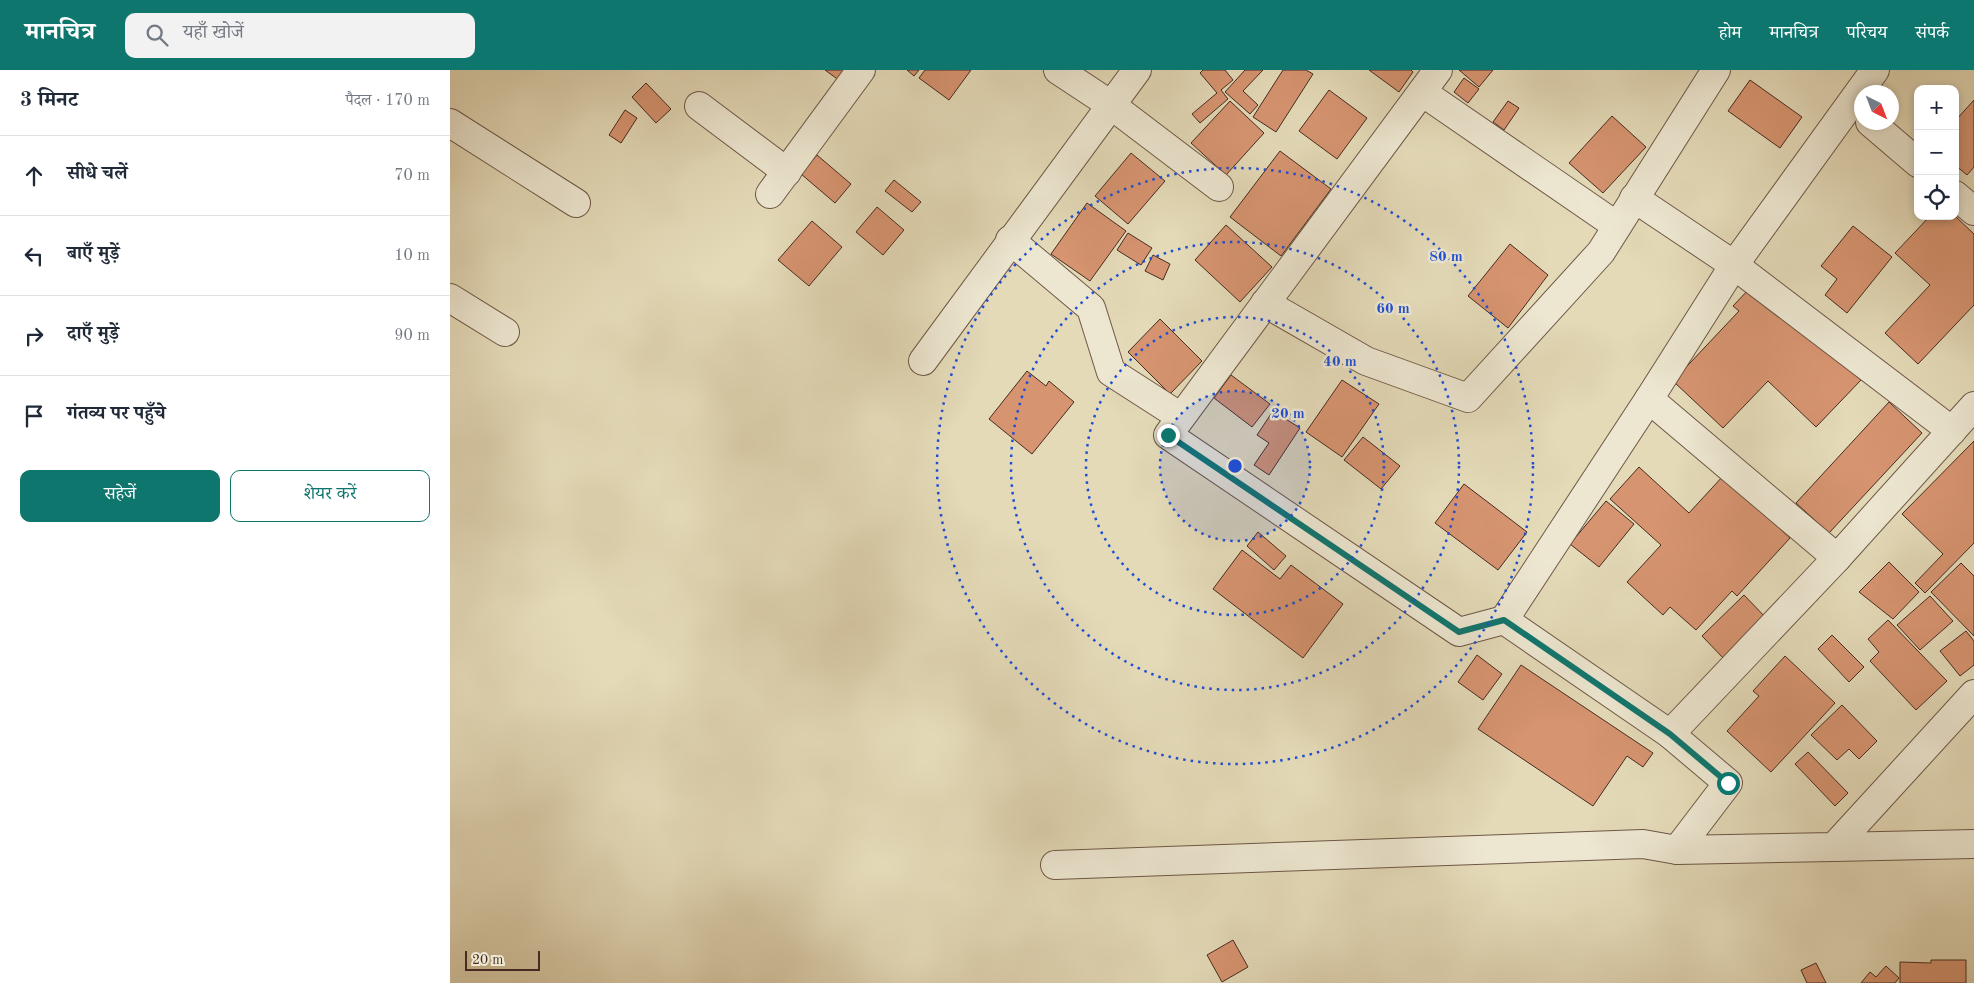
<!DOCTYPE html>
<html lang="hi">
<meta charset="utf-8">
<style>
:root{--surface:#fff;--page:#f2f2f3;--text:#1f2937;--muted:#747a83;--line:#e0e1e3;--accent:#0f766e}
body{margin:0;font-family:"Old Standard TT","Noto Serif Devanagari",serif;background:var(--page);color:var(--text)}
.controls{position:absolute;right:15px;top:15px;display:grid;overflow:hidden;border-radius:10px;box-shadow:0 2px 8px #0003}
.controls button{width:45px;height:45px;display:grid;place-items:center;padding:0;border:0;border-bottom:1px solid var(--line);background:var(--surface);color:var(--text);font:25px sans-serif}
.compass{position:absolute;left:1404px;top:15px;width:45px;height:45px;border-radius:50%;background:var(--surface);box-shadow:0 2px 8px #0003;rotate:138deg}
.scale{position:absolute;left:15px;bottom:12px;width:75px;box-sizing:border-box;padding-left:5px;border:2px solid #472b20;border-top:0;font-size:14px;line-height:18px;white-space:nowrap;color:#472b20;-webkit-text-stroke:4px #ede7d1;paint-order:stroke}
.stop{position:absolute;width:15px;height:15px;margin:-11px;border:4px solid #0f766e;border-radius:50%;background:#fff}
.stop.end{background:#0f766e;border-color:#fff;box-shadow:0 1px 5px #0008}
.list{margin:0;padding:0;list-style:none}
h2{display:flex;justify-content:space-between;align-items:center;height:65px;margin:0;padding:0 20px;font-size:21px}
h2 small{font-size:16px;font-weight:400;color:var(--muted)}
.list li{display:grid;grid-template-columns:32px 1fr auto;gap:15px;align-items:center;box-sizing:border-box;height:80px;padding:0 20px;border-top:1px solid var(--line)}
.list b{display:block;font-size:19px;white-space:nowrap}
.list em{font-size:16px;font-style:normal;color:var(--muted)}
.actions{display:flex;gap:10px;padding:15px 20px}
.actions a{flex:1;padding:11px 0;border:1px solid var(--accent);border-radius:10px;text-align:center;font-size:18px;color:var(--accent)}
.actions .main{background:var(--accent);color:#fff}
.icon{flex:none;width:28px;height:28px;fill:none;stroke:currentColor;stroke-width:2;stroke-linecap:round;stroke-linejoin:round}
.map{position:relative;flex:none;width:1524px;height:913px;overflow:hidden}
header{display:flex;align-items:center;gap:30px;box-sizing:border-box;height:70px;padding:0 25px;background:var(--accent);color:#fff}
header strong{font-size:24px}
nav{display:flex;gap:28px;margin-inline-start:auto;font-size:18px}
.search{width:350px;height:45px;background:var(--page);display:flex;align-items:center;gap:12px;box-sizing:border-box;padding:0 18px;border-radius:10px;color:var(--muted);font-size:19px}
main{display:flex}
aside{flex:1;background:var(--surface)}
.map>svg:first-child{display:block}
.building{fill:#d69470;stroke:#472b20}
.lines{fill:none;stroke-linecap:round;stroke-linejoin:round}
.minor-casing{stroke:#6e5746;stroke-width:30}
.minor{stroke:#ede7d1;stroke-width:28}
.route{stroke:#0f766e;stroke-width:6}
.ring{fill:none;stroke:#1d4ed8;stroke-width:2.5;stroke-dasharray:2.5 5}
.centre{fill:#1d4ed8;stroke:#ede7d1;stroke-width:2.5}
.ring-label{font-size:15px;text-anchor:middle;font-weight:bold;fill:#1d4ed8;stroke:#ede7d1;stroke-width:5;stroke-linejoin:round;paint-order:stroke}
</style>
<header>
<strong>मानचित्र</strong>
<div class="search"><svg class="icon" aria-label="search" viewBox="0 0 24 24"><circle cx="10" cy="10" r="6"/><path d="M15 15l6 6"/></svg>यहाँ खोजें</div>
<nav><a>होम</a><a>मानचित्र</a><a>परिचय</a><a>संपर्क</a></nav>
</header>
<main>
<aside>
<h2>3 मिनट<small>पैदल · 170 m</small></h2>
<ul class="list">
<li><svg class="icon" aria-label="ahead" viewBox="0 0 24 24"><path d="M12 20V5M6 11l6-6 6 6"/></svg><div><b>सीधे चलें</b></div><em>70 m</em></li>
<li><svg class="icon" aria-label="left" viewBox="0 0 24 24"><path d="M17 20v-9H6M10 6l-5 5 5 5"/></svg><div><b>बाएँ मुड़ें</b></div><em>10 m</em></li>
<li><svg class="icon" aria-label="right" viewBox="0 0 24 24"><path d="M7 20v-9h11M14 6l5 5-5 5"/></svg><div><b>दाएँ मुड़ें</b></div><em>90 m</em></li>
<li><svg class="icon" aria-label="arrive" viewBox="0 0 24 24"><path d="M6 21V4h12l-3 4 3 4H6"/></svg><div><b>गंतव्य पर पहुँचे</b></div></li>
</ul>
<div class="actions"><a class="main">सहेजें</a><a>शेयर करें</a></div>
</aside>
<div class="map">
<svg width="1524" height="913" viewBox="0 0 1524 913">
<rect width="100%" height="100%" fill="#e4dab8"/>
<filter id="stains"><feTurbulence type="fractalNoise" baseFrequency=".004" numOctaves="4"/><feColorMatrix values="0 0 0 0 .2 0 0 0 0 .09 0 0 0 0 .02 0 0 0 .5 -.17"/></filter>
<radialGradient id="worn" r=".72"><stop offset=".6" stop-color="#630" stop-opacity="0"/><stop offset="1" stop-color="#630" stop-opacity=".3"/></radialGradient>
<g class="building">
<path d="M375,0H398L390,11Z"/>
<path d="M457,0H469L464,6Z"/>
<path d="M475,0H521L499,30L469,8Z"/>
<path d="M753,0H775L783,10L771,20L778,29L750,53L742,44L767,23L750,3Z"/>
<path d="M795,0H813L793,21L808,35L800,44L775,22Z"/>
<path d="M833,0H856L863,4L826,62L803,47Z"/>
<path d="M919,0H961L963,2L949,22Z"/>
<path d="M1009,0H1043L1029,17Z"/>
<path d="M1014,8L1029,19L1018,33L1004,22Z"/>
<path d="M1300,10L1352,47L1330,78L1278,41Z"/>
<path d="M196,13L221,39L206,53L182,27Z"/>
<path d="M879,20L917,48L887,89L849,61Z"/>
<path d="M1524,30V97L1517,105L1505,95V51Z"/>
<path d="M780,31L814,63L776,105L741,73Z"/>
<path d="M1058,31L1069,38L1054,60L1043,52Z"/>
<path d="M175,40L187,48L171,73L159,65Z"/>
<path d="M1162,46L1196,77L1153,123L1119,93Z"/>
<path d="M830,81L881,119L831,186L780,147Z"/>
<path d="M681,83L715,111L678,154L645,126Z"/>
<path d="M367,85L401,114L385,133L351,104Z"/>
<path d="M444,110L471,132L462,142L435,121Z"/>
<path d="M637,133L676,161L640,211L601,184Z"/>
<path d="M427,137L454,160L433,185L406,162Z"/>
<path d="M1480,146H1505L1524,164V235L1468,294L1435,263L1480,215L1445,183Z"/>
<path d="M362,151L392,177L359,216L328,190Z"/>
<path d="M776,155L822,197L790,232L745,190Z"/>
<path d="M1403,156L1442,187L1397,243L1375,225L1387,209L1371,196Z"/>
<path d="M678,163L702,178L691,195L667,180Z"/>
<path d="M1060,174L1098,205L1058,258L1018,226Z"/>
<path d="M703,185L720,194L713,210L695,201Z"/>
<path d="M1300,218L1339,254L1345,248L1411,310L1366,357L1318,311L1273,358L1223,311L1289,241L1283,236Z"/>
<path d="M710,249L752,291L720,324L678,282Z"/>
<path d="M577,301L596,316L599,311L624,332L582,384L539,349Z"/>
<path d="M781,305L820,334L802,357L764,328Z"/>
<path d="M892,310L929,334L892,387L856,362Z"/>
<path d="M1439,332L1472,363L1379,463L1346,433Z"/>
<path d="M823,341L850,358L819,405L804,395L819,373L807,365Z"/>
<path d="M913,367L950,396L931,419L894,390Z"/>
<path d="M1524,371V473L1475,523L1465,513L1493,484L1452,444Z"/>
<path d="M1189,397L1239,443L1273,406L1340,468L1287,526L1282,521L1246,560L1220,537L1213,545L1177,512L1211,475L1160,429Z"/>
<path d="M1014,414L1077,462L1048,500L985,453Z"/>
<path d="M1156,431L1184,454L1149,497L1120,474Z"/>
<path d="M808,462L836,486L824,500L797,476Z"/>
<path d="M792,480L830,509L841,495L893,534L853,588L763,519Z"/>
<path d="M1439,492L1469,522L1443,549L1409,522Z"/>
<path d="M1511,493L1524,506V566L1481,522Z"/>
<path d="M1294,525L1319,551L1277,592L1252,566Z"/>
<path d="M1480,526L1503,551L1470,580L1447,555Z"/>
<path d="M1438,550L1497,611L1466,640L1420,591L1429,582L1418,569Z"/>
<path d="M1516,561L1524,571V595L1510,606L1490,581Z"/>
<path d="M1382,565L1414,597L1399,612L1368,579Z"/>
<path d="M1027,585L1052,604L1033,630L1008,612Z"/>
<path d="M1335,586L1385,633L1321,702L1277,661L1309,626L1303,621Z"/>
<path d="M1071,595L1203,683L1193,697L1177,686L1143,736L1028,659Z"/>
<path d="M1392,635L1427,671L1409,689L1399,679L1387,690L1361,665Z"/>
<path d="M1358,682L1398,723L1385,736L1345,694Z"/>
<path d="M783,870L798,897L772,912L757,885Z"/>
<path d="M1481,890H1516V913H1450V892L1481,893Z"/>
<path d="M1366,893L1376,913H1357L1351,900Z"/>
<path d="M1436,896L1449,908L1445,913H1411L1420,902L1426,907Z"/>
</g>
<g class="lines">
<defs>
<g id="minor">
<path d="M608,0L661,35L769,117"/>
<path d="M988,0L718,365L1009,562L1054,550"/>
<path d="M1425,0L1284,195L1199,329L1054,550L1220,664L1278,713L1227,780L1384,777L1524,624"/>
<path d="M972,22L1167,156"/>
<path d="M249,36L337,102"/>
<path d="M1420,52L1468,93"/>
<path d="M0,53L126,133"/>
<path d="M320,124L411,0"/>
<path d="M1505,125L1524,141"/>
<path d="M1184,128L1284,195L1502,361"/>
<path d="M560,170L641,238L661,302L731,347"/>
<path d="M0,228L55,262"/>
<path d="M815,233L916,291L1018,328L1151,182L1266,0"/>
<path d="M473,291L687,0"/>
<path d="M1199,329L1387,488"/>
<path d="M1220,664L1387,488L1524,336"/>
<path d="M1384,777L1524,774"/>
<path d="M605,795L1193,774L1227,780"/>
</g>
</defs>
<use href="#minor" class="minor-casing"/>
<use href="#minor" class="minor"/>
</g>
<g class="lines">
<path class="route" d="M718,365L1009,562L1054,550L1220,664L1278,713"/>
</g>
<circle cx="785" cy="396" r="75" fill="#1d4ed8" fill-opacity=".12"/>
<g class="ring">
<circle cx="785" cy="396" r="75"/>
<circle cx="785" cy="396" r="149"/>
<circle cx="785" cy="396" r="224"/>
<circle cx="785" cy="396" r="298"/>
</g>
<circle cx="785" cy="396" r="8" class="centre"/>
<g class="ring-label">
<text x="996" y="191">80 m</text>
<text x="943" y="243">60 m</text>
<text x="890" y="296">40 m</text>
<text x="838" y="348">20 m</text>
</g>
<rect width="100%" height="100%" filter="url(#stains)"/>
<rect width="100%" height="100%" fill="url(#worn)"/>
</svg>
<div class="controls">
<button>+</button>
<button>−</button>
<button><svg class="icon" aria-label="locate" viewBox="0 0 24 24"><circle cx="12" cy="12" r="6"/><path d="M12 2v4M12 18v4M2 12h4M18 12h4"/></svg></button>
</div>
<svg class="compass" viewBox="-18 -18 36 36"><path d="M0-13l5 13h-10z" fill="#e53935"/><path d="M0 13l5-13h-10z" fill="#747a83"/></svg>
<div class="scale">20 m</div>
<div class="stop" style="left:1278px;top:713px"></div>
<div class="stop end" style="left:718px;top:365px"></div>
</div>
</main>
